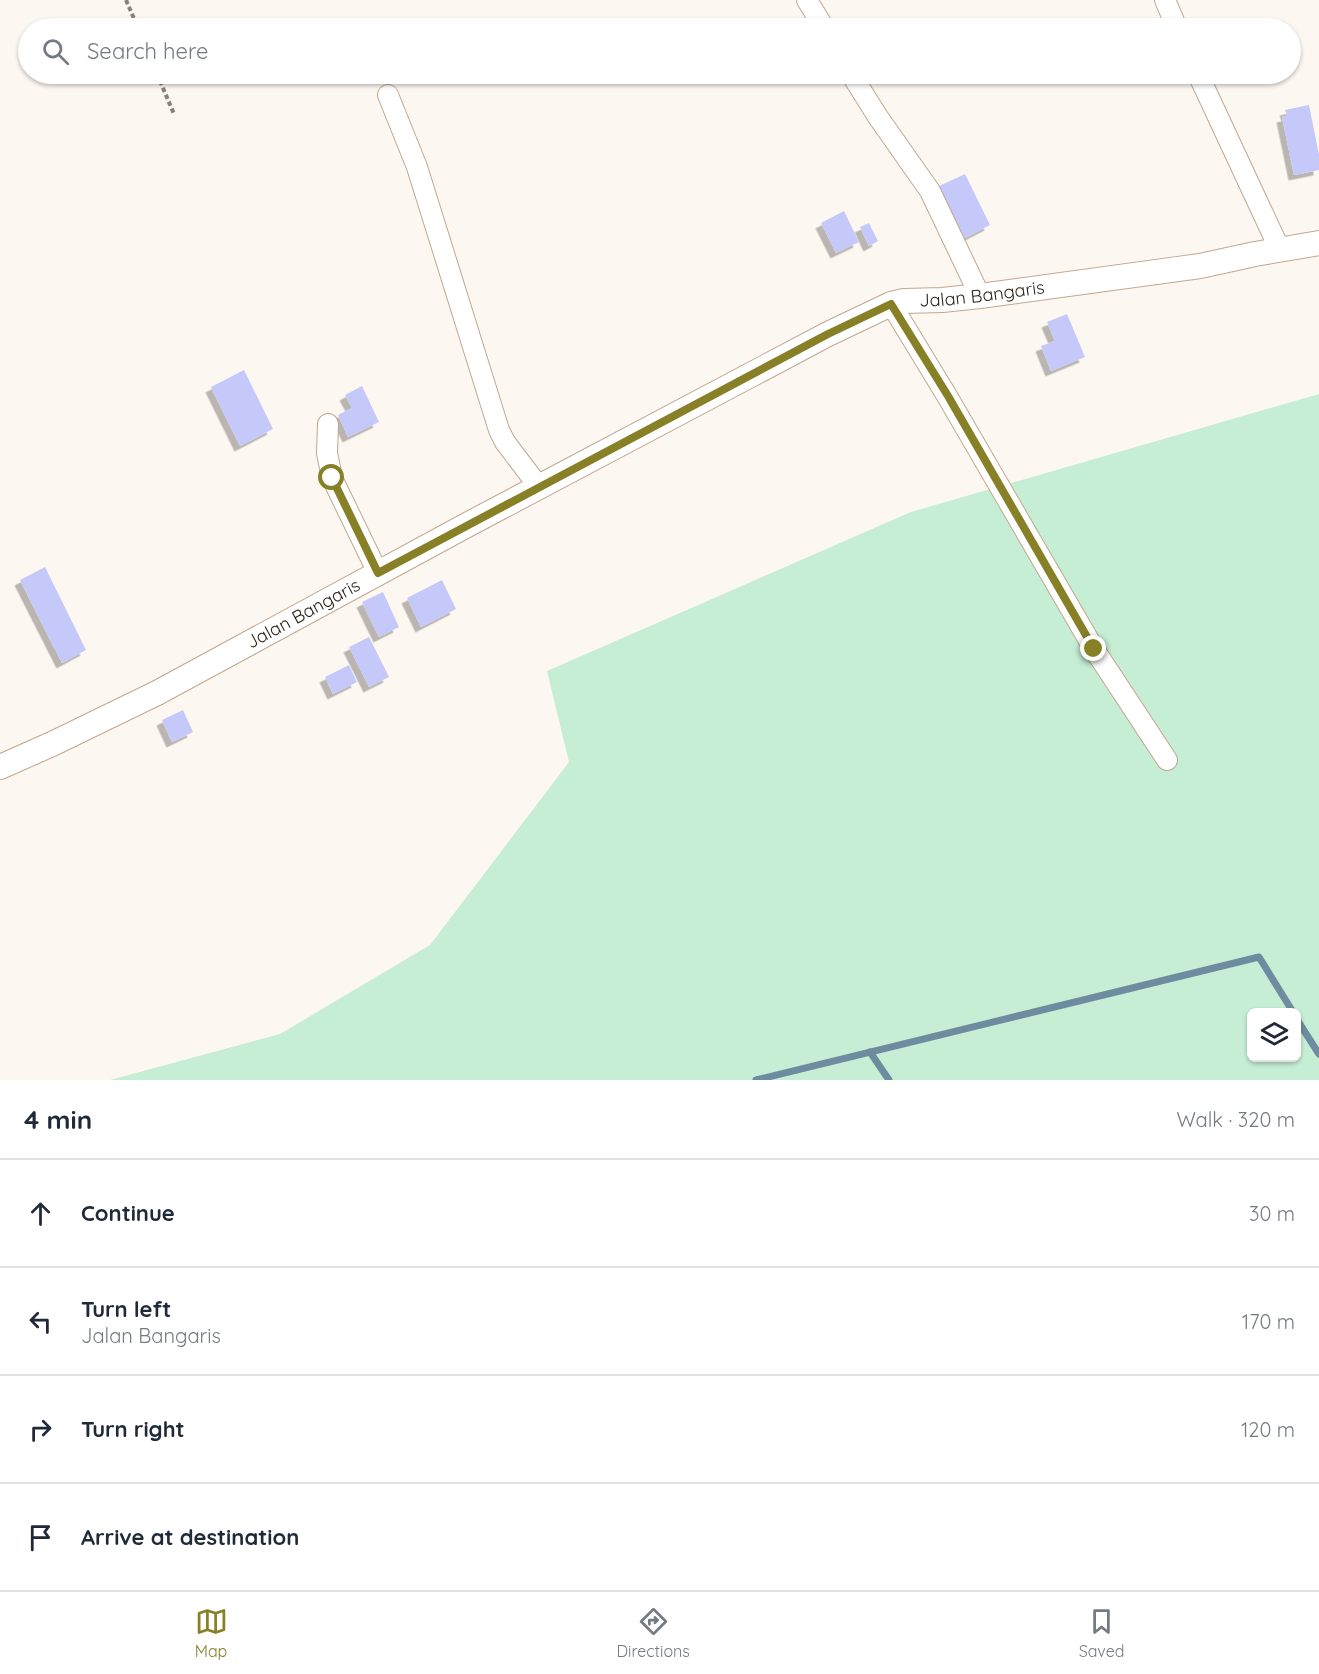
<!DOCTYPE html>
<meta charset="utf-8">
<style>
:root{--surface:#fff;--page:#f6f6f7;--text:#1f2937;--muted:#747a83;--line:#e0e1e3;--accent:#878027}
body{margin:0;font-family:Quicksand,sans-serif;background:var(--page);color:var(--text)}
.controls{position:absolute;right:18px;bottom:18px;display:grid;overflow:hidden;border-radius:9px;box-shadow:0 2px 4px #0004}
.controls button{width:54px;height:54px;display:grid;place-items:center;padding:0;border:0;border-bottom:2px solid var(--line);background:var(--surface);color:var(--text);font:30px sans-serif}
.stop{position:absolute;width:18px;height:18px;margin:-14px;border:4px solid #878027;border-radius:50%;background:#fff}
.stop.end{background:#878027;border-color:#fff;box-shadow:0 2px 6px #0008}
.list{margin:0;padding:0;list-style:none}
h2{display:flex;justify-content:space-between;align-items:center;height:78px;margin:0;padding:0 24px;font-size:26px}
h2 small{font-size:20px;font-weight:400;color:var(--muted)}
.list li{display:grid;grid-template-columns:39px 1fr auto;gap:18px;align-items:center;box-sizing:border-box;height:108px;padding:0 24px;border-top:2px solid var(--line)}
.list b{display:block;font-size:22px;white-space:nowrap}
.list p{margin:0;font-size:20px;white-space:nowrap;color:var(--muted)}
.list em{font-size:20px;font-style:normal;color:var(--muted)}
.icon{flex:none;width:33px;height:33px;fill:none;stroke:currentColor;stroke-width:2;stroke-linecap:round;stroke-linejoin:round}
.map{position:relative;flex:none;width:1319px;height:1080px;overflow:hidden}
.search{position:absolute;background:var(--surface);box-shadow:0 2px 4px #0004;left:18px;right:18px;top:18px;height:66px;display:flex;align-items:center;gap:15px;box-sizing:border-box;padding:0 21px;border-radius:33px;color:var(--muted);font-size:22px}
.sheet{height:510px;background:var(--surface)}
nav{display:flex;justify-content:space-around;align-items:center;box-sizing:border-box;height:84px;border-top:2px solid var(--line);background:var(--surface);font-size:16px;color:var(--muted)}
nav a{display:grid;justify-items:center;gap:3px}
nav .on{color:var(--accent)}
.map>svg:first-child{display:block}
.green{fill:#c5eed4;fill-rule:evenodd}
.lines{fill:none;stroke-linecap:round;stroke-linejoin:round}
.stream{stroke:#6e8c9f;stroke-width:7}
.building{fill:#c5c9fa;filter:url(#shadow)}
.minor-casing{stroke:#c2a78e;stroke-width:22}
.tertiary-casing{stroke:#c2a78e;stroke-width:26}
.path{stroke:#898179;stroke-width:4;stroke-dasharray:4.5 3;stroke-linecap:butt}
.minor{stroke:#fff;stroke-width:20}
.tertiary{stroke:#fff;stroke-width:24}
.route{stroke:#878027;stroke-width:8}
.labels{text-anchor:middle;stroke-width:4.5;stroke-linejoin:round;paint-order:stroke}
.street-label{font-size:18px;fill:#291f15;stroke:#fdf7f2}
</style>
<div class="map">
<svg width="1319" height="1080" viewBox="0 0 1319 1080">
<defs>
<filter id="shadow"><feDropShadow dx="-5.5" dy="5.5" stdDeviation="0" flood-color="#0004"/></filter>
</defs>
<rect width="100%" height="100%" fill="#fdf7f2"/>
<path class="green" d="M1319,394V1080H110L280,1034L430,945L569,762L547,671L911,512ZM1252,1012H1296V1058H1252Z"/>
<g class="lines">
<g class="stream">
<path d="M1296,1018L1319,1054"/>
<path d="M870,1052L889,1080"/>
<path d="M756,1080L1259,957L1293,1012"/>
</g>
</g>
<g class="building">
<path d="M1309,105L1319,155V170L1294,175L1282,117L1287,116L1285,110Z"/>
<path d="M965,174L990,225L961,240L935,188Z"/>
<path d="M844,211L859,242L836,253L821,223Z"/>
<path d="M869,223L878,241L869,246L860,227Z"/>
<path d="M1067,314L1085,357L1051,371L1041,346L1055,341L1047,322Z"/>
<path d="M244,370L273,429L240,446L211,387Z"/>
<path d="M362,386L379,422L348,437L338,415L352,408L345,395Z"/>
<path d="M45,567L86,650L62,663L20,580Z"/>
<path d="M442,580L456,609L421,627L407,598Z"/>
<path d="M383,592L399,627L379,637L362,602Z"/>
<path d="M369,637L389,677L369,687L349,647Z"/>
<path d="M349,665L357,682L333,694L325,677Z"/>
<path d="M183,710L193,732L172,742L162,720Z"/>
</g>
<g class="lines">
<defs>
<g id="minor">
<path d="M807,0L824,28"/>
<path d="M1165,0L1177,28"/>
<path d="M851,74L878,117L930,191L980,296"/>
<path d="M1198,74L1280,250"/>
<path d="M388,95L417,167L499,430L505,442L539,487"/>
<path d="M891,304L947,396L1094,649L1167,760"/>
<path d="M328,424L327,453L332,478L378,573"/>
</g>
<g id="tertiary">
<path id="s1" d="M0,767L52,744L157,693L467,525L828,334L891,304L904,301L942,300L980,296L1200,266L1255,254L1319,243"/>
</g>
</defs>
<use href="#minor" class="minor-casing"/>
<use href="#tertiary" class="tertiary-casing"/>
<g class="path">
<path d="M126,0L138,28"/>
<path d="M157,74L174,114"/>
</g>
<use href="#minor" class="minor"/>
<use href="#tertiary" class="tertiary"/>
</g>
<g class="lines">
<path class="route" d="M332,478L378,573L828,334L891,304L948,396L1094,649"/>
</g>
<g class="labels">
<g class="street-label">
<text dy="6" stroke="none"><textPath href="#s1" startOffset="1096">Jalan Bangaris</textPath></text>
<text dy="6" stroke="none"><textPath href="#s1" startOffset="340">Jalan Bangaris</textPath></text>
</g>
</g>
</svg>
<div class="controls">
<button><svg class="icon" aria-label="layers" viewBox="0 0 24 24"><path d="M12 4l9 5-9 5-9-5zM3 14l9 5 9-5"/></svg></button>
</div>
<div class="stop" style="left:332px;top:478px"></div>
<div class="stop end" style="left:1094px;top:649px"></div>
<div class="search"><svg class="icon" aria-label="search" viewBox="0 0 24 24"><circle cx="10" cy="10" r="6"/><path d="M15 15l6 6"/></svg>Search here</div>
</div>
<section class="sheet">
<h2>4 min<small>Walk · 320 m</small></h2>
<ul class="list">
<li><svg class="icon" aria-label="ahead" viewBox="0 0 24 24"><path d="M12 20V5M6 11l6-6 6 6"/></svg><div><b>Continue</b></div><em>30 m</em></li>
<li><svg class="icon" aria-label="left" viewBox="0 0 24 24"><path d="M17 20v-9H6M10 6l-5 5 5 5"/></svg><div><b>Turn left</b><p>Jalan Bangaris</p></div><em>170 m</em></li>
<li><svg class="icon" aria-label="right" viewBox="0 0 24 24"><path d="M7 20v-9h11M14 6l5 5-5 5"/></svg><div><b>Turn right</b></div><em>120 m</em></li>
<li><svg class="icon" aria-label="arrive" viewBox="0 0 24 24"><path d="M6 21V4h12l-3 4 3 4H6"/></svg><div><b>Arrive at destination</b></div></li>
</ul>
</section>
<nav>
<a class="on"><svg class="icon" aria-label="map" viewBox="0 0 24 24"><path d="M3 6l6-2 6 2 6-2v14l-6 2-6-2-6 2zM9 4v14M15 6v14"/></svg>Map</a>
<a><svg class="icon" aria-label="directions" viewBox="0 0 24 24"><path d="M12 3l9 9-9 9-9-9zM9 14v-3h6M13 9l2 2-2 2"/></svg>Directions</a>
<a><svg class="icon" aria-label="saved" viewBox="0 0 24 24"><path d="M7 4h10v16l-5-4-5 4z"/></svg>Saved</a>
</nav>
